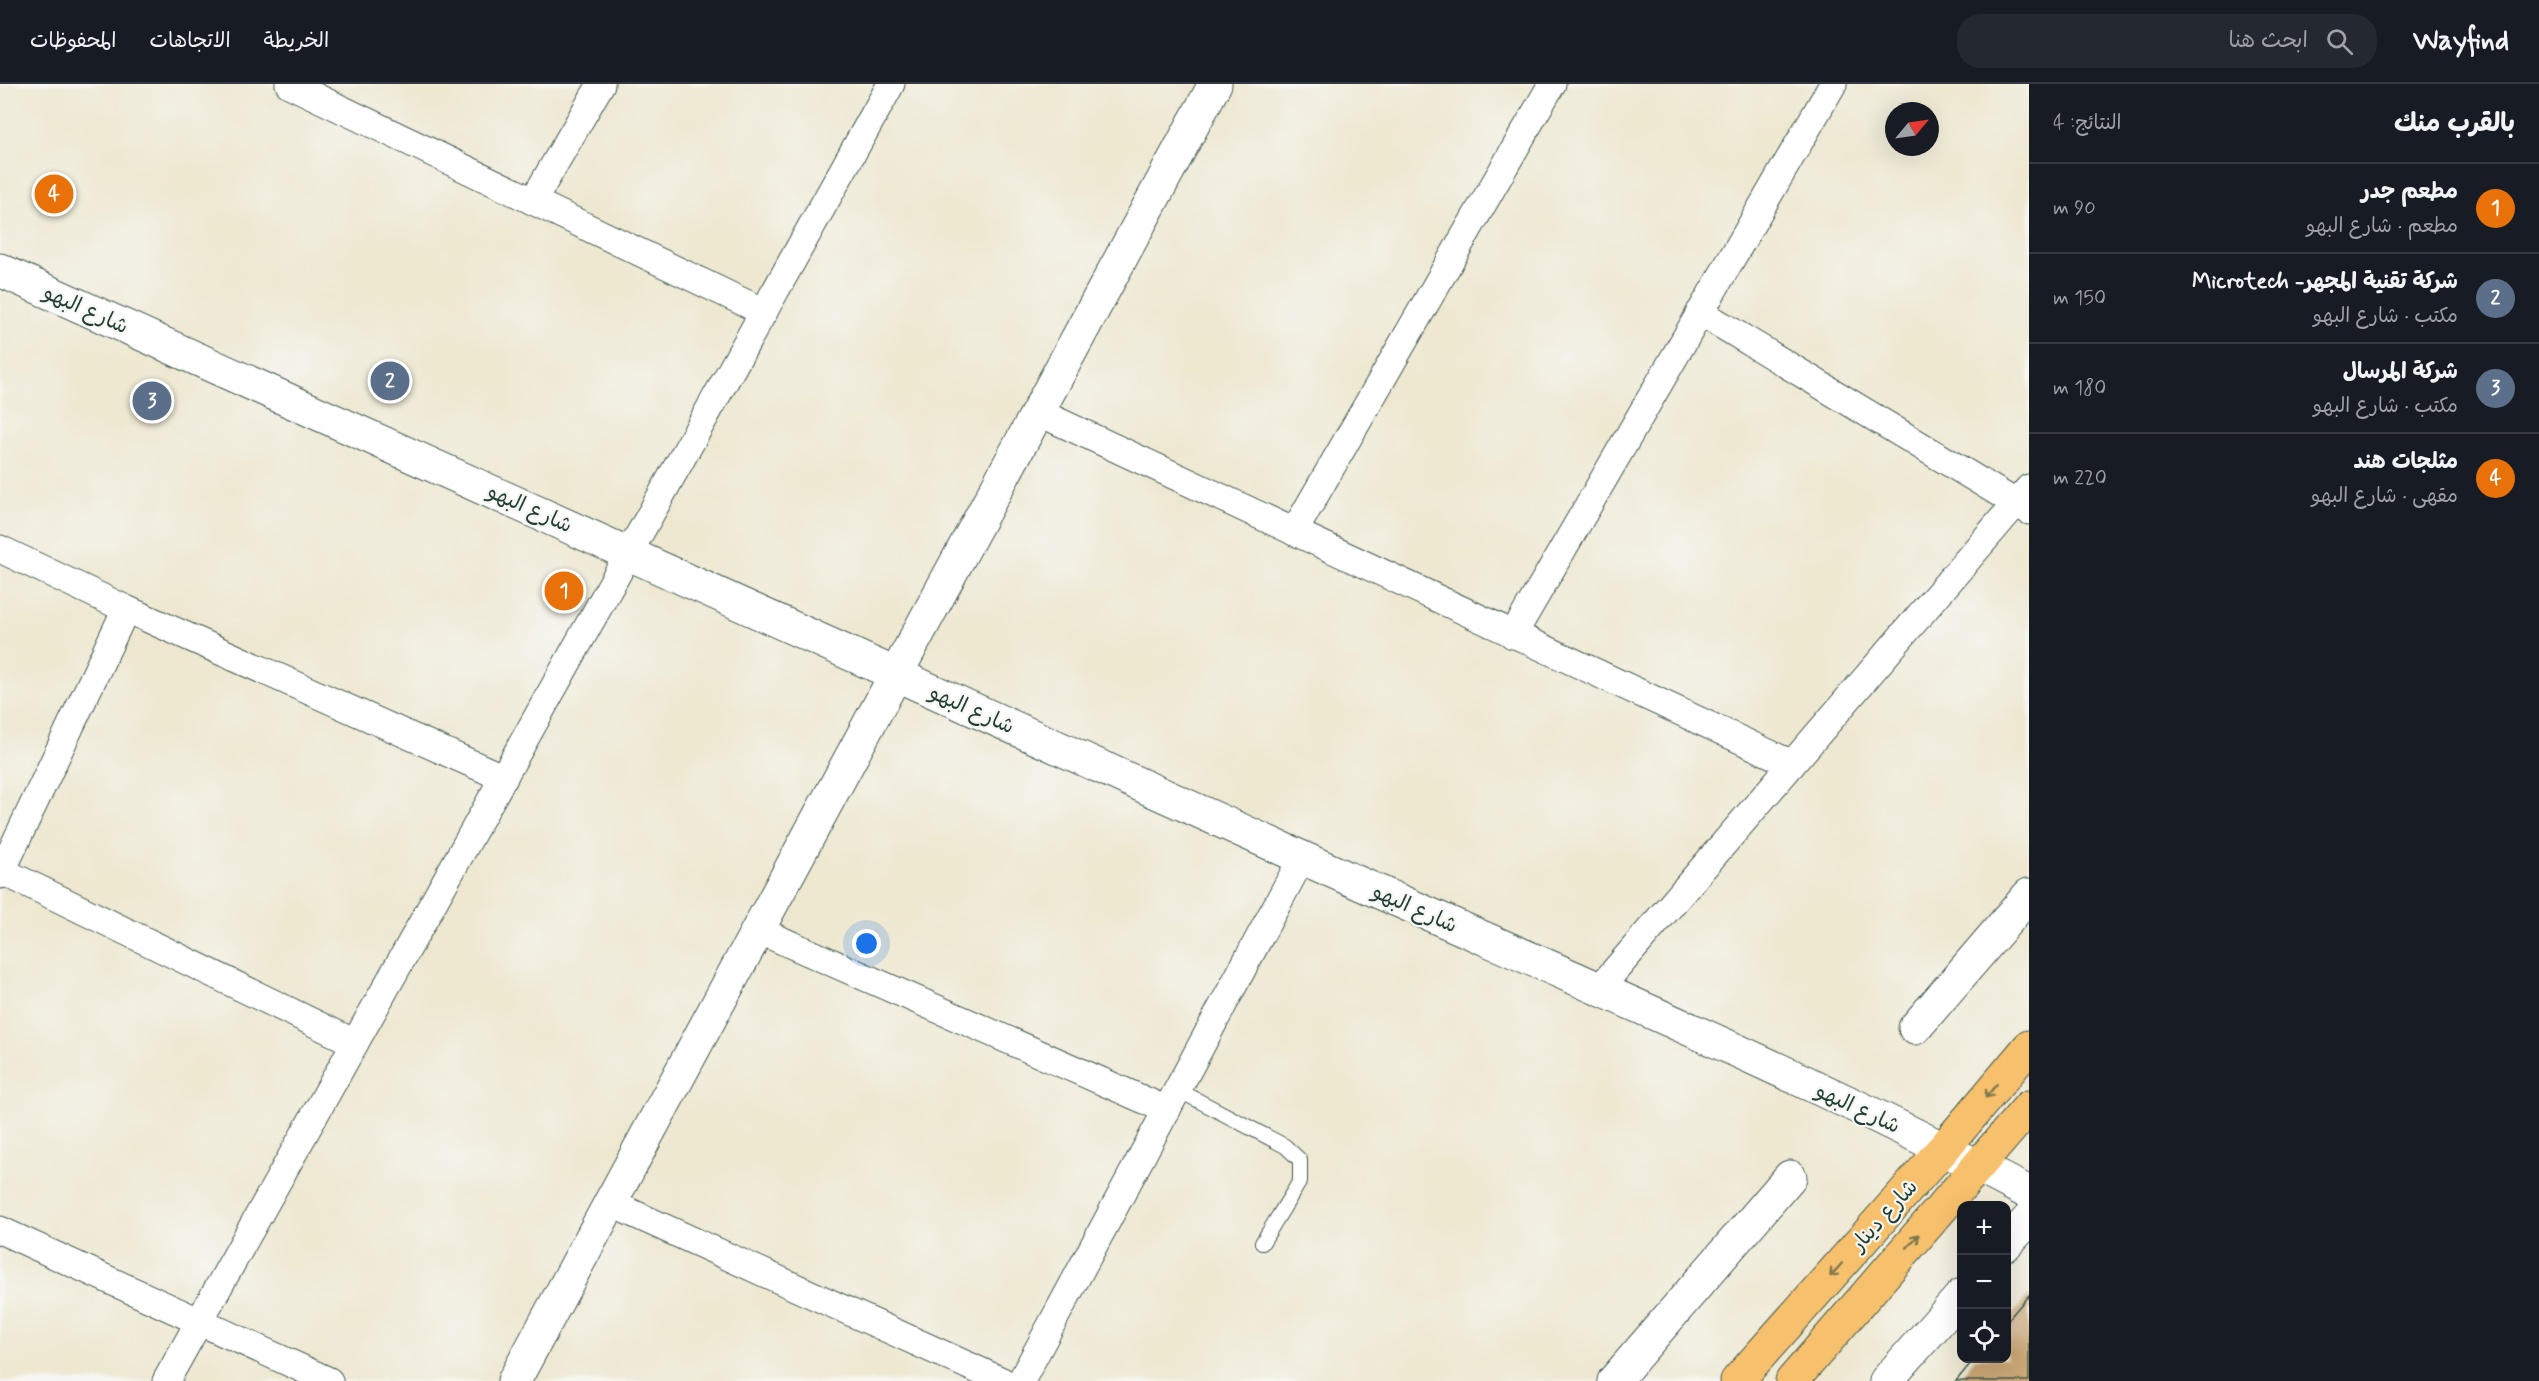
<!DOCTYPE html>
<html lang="ar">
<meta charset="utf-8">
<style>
:root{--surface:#171b24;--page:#242831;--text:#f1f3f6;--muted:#9ea1a6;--line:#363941;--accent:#ea580c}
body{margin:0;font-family:Mynerve,"Playpen Sans Arabic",sans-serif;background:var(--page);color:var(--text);direction:rtl}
.controls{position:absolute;right:18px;bottom:18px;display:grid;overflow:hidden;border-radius:12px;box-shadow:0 6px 24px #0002}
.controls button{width:54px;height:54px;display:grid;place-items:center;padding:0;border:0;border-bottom:2px solid var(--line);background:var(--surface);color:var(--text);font:30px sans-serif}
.compass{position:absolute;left:1885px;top:18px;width:54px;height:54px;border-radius:50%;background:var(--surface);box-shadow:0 6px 24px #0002;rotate:61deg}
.you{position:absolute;left:867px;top:860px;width:21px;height:21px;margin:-15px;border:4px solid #fff;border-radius:50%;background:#1a73e8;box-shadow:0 0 0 9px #1a73e833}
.badge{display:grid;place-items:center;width:39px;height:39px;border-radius:50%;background:var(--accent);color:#fff;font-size:20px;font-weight:700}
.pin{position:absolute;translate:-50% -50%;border:3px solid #fff;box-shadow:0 2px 6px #0006}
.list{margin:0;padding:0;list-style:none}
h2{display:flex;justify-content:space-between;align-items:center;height:78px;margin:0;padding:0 24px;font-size:26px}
h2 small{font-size:20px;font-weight:400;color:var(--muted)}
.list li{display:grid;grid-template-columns:39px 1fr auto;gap:18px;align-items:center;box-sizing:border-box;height:90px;padding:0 24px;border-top:2px solid var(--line)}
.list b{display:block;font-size:22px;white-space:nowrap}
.list p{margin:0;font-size:20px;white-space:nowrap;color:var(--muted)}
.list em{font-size:20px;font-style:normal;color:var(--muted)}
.icon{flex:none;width:33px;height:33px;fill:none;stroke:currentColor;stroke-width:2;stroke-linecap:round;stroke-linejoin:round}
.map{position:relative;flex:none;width:2029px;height:1297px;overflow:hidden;direction:ltr}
header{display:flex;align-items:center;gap:36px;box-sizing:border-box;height:84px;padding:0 30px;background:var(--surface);border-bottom:2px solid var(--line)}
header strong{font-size:28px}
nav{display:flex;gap:33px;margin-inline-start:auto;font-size:21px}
.search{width:420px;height:54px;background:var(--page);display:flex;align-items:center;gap:15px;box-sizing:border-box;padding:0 21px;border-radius:24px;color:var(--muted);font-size:22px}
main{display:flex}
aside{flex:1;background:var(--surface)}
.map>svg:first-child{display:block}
.building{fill:#caa675}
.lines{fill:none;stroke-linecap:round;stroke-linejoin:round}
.service-casing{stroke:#3e574c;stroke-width:16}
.minor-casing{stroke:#3e574c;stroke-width:29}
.tertiary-casing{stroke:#3e574c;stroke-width:35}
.primary-casing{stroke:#3e574c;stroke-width:35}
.service{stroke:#fff;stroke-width:14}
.minor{stroke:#fff;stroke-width:27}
.tertiary{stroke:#fff;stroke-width:33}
.primary{stroke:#f7c06c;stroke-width:33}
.oneway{stroke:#80784d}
.labels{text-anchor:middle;stroke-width:4.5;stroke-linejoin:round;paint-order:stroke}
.street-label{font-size:21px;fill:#1f3d34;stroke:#f6f6f2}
</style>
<header>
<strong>Wayfind</strong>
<div class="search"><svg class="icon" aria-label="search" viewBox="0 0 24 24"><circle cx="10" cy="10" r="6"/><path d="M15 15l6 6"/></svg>ابحث هنا</div>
<nav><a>الخريطة</a><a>الاتجاهات</a><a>المحفوظات</a></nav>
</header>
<main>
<aside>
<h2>بالقرب منك<small>النتائج: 4</small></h2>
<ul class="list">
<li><span class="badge" style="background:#e8710a">1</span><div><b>مطعم جدر</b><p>مطعم · شارع البهو</p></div><em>90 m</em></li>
<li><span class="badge" style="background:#5c6f8a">2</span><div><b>شركة تقنية المجهر- Microtech</b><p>مكتب · شارع البهو</p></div><em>150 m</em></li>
<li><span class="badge" style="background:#5c6f8a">3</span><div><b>شركة المرسال</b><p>مكتب · شارع البهو</p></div><em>180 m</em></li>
<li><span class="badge" style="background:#e8710a">4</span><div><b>مثلجات هند</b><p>مقهى · شارع البهو</p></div><em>220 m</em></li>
</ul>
</aside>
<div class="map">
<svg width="2029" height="1297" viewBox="0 0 2029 1297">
<rect width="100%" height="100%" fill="#f6f6f2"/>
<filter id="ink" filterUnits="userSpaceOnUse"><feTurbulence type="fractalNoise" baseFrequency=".0167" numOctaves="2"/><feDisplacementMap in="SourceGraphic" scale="12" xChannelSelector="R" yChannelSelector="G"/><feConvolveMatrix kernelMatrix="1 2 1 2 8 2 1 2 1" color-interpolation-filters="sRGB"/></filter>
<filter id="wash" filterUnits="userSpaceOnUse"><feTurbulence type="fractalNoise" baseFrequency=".008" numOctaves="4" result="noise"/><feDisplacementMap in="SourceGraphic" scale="24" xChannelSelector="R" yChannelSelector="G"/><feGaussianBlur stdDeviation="1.35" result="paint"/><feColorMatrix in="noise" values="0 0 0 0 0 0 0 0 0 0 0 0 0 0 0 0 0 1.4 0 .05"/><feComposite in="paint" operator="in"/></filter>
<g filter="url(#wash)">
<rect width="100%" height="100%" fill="#eee8d1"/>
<g id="blocks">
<path class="building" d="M2029,1211V1297H1956L1975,1274H2006V1238Z"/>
</g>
</g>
<g filter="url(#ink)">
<use href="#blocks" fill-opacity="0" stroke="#3e574c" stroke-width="1.5"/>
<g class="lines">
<defs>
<path id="service" d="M1178,1006L1285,1062L1300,1076V1097L1262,1159"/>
<g id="minor">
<path d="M289,0L764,228"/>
<path d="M533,117L601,0"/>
<path d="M1700,228L2029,427"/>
<path d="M1038,328L1792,680"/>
<path d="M1294,448L1552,0"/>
<path d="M0,465L126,525L504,694"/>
<path d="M1513,551L1833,0"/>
<path d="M2,787L355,959"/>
<path d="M0,791L126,525"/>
<path d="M758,846L1167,1026"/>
<path d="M1599,905L2029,404"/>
<path d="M610,1119L1002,1297"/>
<path d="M0,1146L329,1297"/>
<path d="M166,1297L891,0"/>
<path d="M1021,1297L1302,774"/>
</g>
<g id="tertiary">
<path d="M0,186C426,377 851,570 1276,762C1528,876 1785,980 2029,1109"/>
<path d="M1915,944L2029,811"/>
<path d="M2006,1160L2029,1135"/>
<path d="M514,1297L1215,0"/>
<path d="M1614,1297L1790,1093"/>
<path d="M1886,1297L1962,1211"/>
</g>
<g id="primary">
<path d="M1737,1297L1944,1064L2029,963"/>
<path d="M1792,1297L2029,1023"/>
</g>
</defs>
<use href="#service" class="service-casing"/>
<use href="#minor" class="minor-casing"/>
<use href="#tertiary" class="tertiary-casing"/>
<use href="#primary" class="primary-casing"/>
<use href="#service" class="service"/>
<use href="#minor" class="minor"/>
<use href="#tertiary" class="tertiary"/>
<use href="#primary" class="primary"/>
</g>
<defs><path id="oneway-shaft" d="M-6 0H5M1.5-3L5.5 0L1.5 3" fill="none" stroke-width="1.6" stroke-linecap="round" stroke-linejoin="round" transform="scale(1.5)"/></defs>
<g class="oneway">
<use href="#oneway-shaft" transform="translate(1991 1007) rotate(130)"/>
<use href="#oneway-shaft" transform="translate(1913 1157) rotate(-49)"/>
<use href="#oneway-shaft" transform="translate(1836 1186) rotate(132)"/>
</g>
</g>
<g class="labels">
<g class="street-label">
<text transform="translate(86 225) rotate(24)" y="7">شارع البهو</text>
<text transform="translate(530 424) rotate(24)" y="7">شارع البهو</text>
<text transform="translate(972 625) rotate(24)" y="7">شارع البهو</text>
<text transform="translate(1415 824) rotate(24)" y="7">شارع البهو</text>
<text transform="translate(1858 1024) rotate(25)" y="7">شارع البهو</text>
<text transform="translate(1884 1131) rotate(-48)" y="7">شارع دينار</text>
</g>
</g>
</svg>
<div class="controls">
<button>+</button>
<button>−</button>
<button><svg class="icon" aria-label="locate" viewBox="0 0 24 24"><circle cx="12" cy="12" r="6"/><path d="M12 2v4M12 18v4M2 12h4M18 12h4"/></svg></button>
</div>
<svg class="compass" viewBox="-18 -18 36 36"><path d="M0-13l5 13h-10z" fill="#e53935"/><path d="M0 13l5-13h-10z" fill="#9ea1a6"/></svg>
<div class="you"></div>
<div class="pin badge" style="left:564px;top:507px;background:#e8710a">1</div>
<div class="pin badge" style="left:390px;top:297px;background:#5c6f8a">2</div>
<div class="pin badge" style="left:152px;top:317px;background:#5c6f8a">3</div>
<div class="pin badge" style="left:54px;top:110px;background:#e8710a">4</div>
</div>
</main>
